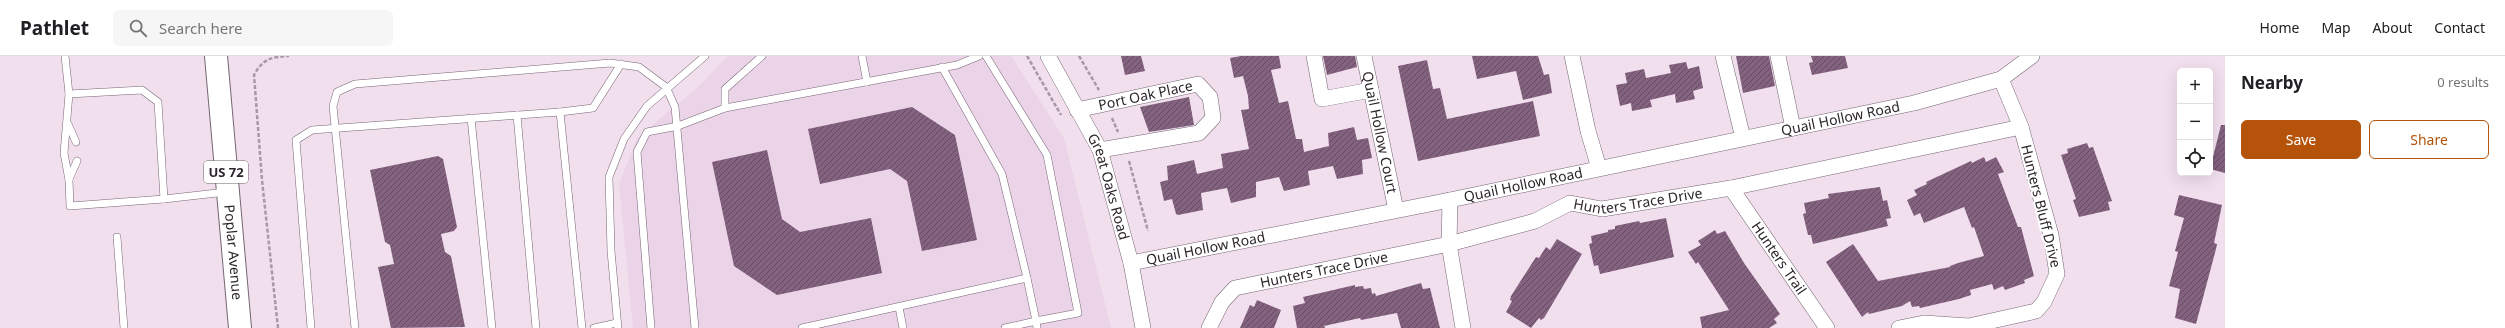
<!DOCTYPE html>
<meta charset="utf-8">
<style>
:root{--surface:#fff;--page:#f6f6f6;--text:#202124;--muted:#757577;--line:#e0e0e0;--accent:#b45309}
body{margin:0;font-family:"Noto Sans",sans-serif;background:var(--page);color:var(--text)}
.controls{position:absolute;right:12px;top:12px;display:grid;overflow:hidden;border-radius:6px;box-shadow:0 4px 16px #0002}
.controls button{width:36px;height:36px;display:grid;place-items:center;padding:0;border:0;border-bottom:1px solid var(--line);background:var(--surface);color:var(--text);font:20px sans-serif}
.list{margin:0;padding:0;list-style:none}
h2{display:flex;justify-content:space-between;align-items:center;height:52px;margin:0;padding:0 16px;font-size:17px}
h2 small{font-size:13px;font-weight:400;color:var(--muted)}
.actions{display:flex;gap:8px;padding:12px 16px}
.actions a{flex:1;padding:9px 0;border:1px solid var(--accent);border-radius:6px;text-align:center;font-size:14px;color:var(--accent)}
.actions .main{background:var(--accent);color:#fff}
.icon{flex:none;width:22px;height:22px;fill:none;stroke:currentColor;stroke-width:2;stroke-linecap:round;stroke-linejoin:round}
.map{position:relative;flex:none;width:2225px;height:272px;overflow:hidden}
header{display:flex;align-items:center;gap:24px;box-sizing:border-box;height:56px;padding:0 20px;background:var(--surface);border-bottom:1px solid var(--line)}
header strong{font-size:19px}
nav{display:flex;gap:22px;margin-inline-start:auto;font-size:14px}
.search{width:280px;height:36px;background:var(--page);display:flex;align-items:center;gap:10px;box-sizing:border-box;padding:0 14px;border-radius:6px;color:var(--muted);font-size:15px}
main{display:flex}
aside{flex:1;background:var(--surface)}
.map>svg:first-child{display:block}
.built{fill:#ebd3e8}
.building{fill:url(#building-hatch)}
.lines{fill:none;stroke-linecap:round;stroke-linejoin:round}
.lane-casing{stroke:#756673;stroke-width:8}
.street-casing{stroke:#756673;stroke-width:16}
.primary-casing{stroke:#756673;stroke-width:24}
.path{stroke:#a698a4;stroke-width:2.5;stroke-dasharray:4 2;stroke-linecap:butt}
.lane{stroke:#fff;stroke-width:7}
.street{stroke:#fff;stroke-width:15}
.primary{stroke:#fff;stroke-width:22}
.labels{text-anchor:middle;stroke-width:4;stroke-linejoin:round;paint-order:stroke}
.shield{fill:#fff;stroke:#6b676b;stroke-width:1}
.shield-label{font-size:13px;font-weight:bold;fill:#2c262c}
.street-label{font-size:14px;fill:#2c262c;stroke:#fff}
</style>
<header>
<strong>Pathlet</strong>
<div class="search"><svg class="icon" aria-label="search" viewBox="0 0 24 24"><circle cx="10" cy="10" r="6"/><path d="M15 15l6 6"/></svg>Search here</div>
<nav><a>Home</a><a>Map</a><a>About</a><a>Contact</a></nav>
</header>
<main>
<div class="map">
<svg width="2225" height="272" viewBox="0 0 2225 272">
<defs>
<pattern id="building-hatch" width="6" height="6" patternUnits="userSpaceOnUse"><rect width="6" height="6" fill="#83627f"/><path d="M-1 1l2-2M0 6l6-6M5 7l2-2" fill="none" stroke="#664c62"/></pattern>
</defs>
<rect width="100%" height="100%" fill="#f1dfee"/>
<path class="built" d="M728,0H1011L1064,82L1111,272H633L619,128L637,82L700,29Z"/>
<g class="building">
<path d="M1121,0H1141L1145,15L1125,19Z"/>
<path d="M1241,0H1279L1281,12L1271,14L1279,47L1288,45L1296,83H1302L1304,96L1329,90L1328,77L1354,71L1357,84L1368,82L1372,102L1362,104L1363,118L1337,123L1333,110L1308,115L1310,129L1284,135L1279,121L1256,126V141L1231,147L1227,132L1201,137L1203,154L1178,159L1176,158L1172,143L1164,145L1160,126L1168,124L1167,110L1194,104L1197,118L1223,112L1221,98L1249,93L1241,54L1249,53L1248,40L1243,20L1234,22L1230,2Z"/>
<path d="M1323,0H1355L1357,11L1327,19Z"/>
<path d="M1472,0H1538L1544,19L1549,18L1552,37L1523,44L1516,15L1477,23Z"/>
<path d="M1736,0H1769L1775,30L1743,37Z"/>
<path d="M1811,0H1845L1848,12L1812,19L1809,7L1813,6Z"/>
<path d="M1427,4L1433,33L1440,32L1447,63L1533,45L1540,80L1418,105L1398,10Z"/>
<path d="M1686,6L1688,13L1699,10L1703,32L1693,35L1695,43L1676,47L1675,38L1650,44L1652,51L1632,55L1631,47L1620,50L1616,29L1627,27L1625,17L1644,13L1646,22L1671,17L1669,9Z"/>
<path d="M1189,41L1194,69L1149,76L1140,51Z"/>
<path d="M912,51L955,79L977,184L922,195L907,125L890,113L820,128L808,73Z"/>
<path d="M2221,69H2225V117L2210,113Z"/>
<path d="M2087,87L2089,92L2093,91L2112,145L2108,146L2110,154L2079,161L2073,144L2076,143L2061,99L2068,97L2067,93Z"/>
<path d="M767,94L782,163L800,176L871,162L882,217L777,239L734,210L712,106Z"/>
<path d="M438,100L443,103L457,171L454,175L441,178L445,196L451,200L465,271L391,272L378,211L394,208L390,189L385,186L370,114Z"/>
<path d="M1984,101L1986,106L1996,101L2004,116L1998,118L2018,171H2021L2034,220L2024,224L2025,227L2005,234L2003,230L1994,234L1992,228L1970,234L1971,239L1959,243L1920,252L1919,250L1912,251L1910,245L1902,250L1869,258L1868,256L1862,261L1826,206L1853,188L1878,225L1950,211V210L1958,207L1984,200L1974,171L1972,172L1964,151L1924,167L1920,157L1914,160L1907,144L1917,139L1914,134L1927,128L1926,126L1971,105L1972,107Z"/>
<path d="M1880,131L1883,145L1887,144L1891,162L1886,163L1888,170L1813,188L1811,179H1808L1803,158L1806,157L1804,147L1829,142L1828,138Z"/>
<path d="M2179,139L2222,149L2214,187L2217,188L2216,193L2196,268L2175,262L2180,233L2169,230L2178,196L2175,195L2184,162L2174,159Z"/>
<path d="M1666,162L1674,201L1600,218L1598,209L1594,210L1589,188L1592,187L1591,180L1608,176V174L1615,173V170L1639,165L1640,167Z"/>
<path d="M1715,174L1717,178L1725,175L1744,207L1780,258L1774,263L1777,267L1769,272H1702L1700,261L1729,254L1698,206L1696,208L1688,196L1701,189L1698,185Z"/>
<path d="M1557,183L1582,198L1544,262L1541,264L1539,262L1531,272L1506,256L1512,245L1510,244L1511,240L1536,201L1539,202L1546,191L1550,194Z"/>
<path d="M1421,227L1423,233L1430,232L1440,272H1401L1397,257L1361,264L1360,262L1324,270L1325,272H1297L1293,250L1305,247L1303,241L1355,229V231L1363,230L1364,233L1371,232L1372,238L1375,237L1376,240Z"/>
<path d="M1257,244L1281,254L1274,272H1240L1250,249L1254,251Z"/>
</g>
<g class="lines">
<defs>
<g id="lane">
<path d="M65,0L69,38L64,97L69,124L70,150L164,143"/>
<path d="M862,0L867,26"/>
<path d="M942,11L1002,118L1027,222"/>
<path d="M69,38L142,34L158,46L164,143L226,136"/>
<path d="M725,52L957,9L979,0"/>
<path d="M517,59L536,272"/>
<path d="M471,62L492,272"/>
<path d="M68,68L76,86"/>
<path d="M69,123L77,105"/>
<path d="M117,181L124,272"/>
<path d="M899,251L903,272"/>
<path d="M311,272L296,84L312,74L560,56"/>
<path d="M355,272L333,50L337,36L355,28L610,7L639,11L666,31L675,51L695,272"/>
<path d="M582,272L560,56L593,52L621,8"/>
<path d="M594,272L617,267"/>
<path d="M618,272L611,195L609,121L624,83L647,50L705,0"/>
<path d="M651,272L637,96L647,76L678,70L725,52V33L762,0"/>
<path d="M802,272L1027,222L1036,265L1078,257L1047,99L986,0"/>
<path d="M1005,272L1036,265L1037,272"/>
</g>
<g id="street">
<path id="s1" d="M1048,0L1100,94L1131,207L1143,272"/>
<path d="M1314,0L1322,43L1371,34"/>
<path id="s2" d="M1364,0L1396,154"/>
<path d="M1572,0L1588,75L1599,112"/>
<path d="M1723,0L1743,82"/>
<path d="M1778,0L1793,72"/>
<path id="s3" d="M1077,54L1198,28L1210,41L1213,62L1199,77L1100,94"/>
<path id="s4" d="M1731,132L1827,272"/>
<path d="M1450,144L1449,188L1463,272"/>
<path id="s5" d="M1131,207L1450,144L1914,47L2001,23L2032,0"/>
<path id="s6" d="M1209,272L1222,246L1235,232L1449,188L1535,165L1570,147L1602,153L1731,132L2021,71"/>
<path d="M1899,272L1924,267L1969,270L2036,255L2044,246L2057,218L2051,179L2021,71L2001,23"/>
</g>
<g id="primary">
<path id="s7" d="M216,0L240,272"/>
</g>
</defs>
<use href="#lane" class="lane-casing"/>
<use href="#street" class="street-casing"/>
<use href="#primary" class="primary-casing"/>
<g class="path">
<path d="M1027,0L1061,59"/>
<path d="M1079,0L1099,34"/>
<path d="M1112,62L1118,76"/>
<path d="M1129,105L1148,175"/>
<path d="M278,272L262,124L254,19C263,3 270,1 289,0"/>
</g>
<use href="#lane" class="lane"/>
<use href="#street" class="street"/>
<use href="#primary" class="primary"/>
</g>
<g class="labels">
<rect class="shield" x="204" y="105" width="44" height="22" rx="3"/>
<g class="shield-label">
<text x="226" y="121">US 72</text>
</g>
<g class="street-label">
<text dy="5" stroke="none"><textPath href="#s3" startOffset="70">Port Oak Place</textPath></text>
<text dy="5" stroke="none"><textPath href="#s5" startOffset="724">Quail Hollow Road</textPath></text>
<text dy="5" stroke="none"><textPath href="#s2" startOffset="78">Quail Hollow Court</textPath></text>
<text dy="5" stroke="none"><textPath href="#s5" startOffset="400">Quail Hollow Road</textPath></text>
<text dy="5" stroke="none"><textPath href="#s1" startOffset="145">Great Oaks Road</textPath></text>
<text dy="5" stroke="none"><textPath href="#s6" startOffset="464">Hunters Trace Drive</textPath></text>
<text transform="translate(2041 150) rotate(76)" y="5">Hunters Bluff Drive</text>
<text dy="5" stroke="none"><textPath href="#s5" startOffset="76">Quail Hollow Road</textPath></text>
<text dy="5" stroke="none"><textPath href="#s7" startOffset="197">Poplar Avenue</textPath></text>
<text dy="5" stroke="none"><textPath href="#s4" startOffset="85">Hunters Trail</textPath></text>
<text dy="5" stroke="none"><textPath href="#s6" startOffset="139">Hunters Trace Drive</textPath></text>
</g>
</g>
</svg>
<div class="controls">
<button>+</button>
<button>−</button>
<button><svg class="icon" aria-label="locate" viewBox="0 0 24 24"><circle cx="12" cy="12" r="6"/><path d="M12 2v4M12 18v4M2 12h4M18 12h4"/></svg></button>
</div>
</div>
<aside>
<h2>Nearby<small>0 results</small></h2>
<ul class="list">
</ul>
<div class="actions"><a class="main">Save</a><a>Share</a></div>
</aside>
</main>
